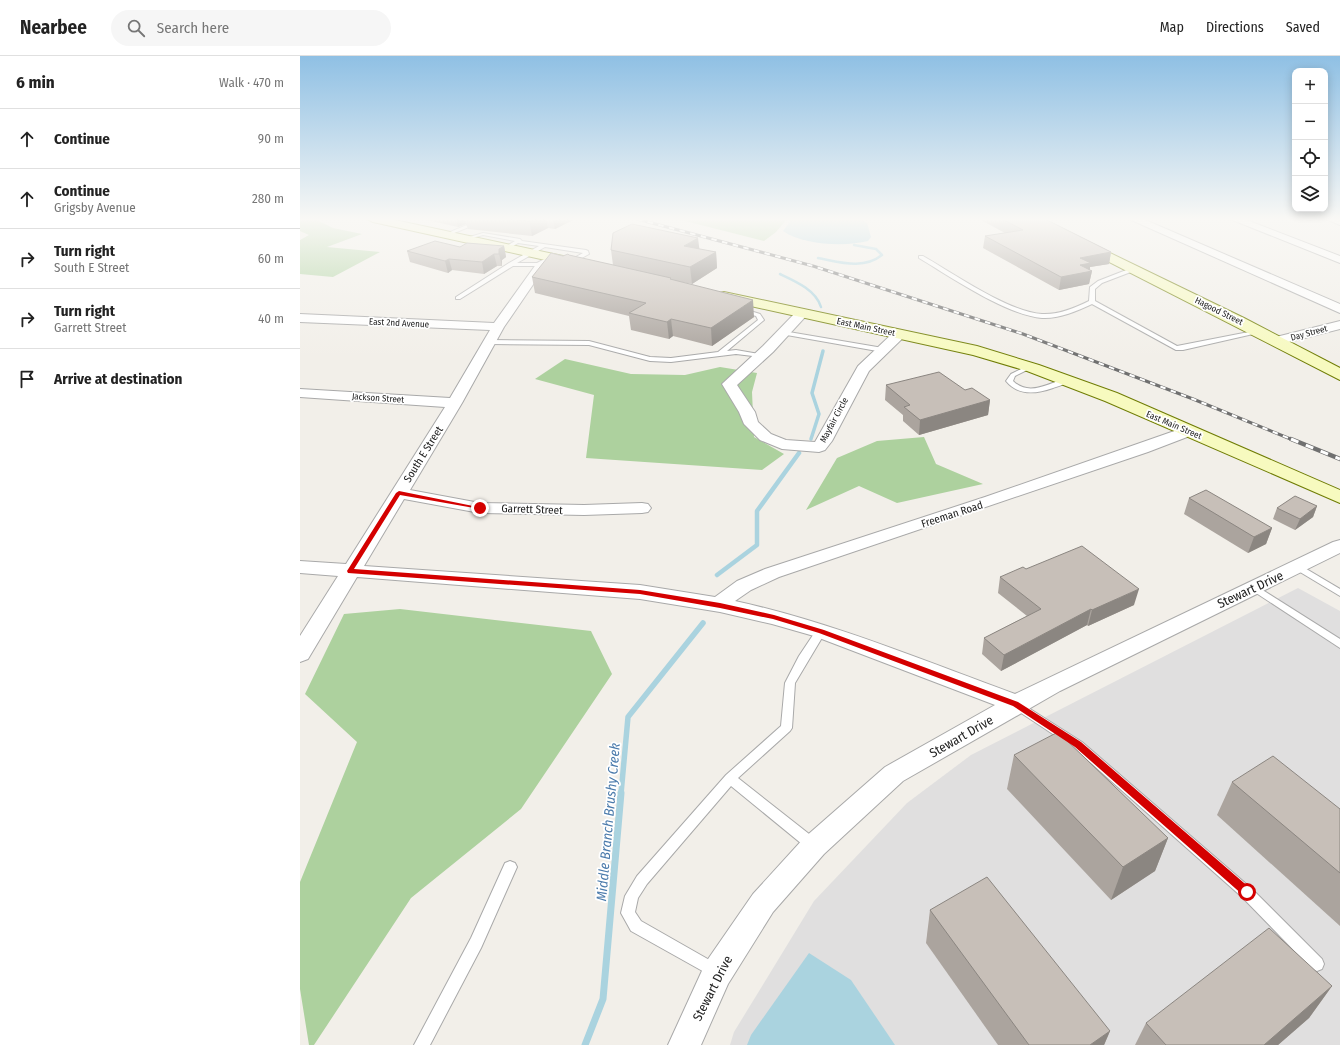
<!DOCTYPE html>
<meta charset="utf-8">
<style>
:root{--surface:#fff;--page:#f6f6f6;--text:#222;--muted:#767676;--line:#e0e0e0}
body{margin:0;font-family:"Fira Sans Condensed",sans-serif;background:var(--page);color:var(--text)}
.controls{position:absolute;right:12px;top:12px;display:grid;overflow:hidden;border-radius:8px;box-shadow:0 2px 10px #0003}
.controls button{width:36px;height:36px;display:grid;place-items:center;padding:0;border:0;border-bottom:1px solid var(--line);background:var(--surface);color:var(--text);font:20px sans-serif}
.stop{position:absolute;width:12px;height:12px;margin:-9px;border:3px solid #d40000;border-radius:50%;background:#fff}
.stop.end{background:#d40000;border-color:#fff;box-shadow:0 1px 4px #0008}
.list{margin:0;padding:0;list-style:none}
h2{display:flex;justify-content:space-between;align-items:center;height:52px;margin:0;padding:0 16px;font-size:17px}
h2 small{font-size:13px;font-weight:400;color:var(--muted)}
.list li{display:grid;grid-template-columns:26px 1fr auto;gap:12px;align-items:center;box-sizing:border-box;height:60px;padding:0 16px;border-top:1px solid var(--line)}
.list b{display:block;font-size:15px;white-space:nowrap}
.list p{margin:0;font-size:13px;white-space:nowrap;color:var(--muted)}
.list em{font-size:13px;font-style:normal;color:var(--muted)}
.icon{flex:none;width:22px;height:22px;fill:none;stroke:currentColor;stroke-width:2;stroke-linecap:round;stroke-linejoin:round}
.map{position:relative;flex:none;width:1040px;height:989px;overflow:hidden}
header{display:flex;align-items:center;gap:24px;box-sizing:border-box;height:56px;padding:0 20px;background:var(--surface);border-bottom:1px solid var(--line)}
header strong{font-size:19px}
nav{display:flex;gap:22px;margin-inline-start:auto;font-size:14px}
.search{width:280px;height:36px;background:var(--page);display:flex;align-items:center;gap:10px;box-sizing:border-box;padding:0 14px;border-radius:22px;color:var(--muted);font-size:15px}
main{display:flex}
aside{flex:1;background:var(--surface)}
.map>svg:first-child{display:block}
.residential{fill:#e0dfdf}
.forest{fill:#add19e}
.water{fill:#aad3df}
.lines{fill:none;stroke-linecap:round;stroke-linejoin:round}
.stream-far4{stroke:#aad3df;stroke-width:2.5}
.stream-far3{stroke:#aad3df;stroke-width:3.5}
.stream-far2{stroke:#aad3df;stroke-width:4.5}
.stream-far1{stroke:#aad3df;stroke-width:5.5}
.stream{stroke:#aad3df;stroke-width:7}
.lane-casing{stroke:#a9a9a9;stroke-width:2}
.street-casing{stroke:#a9a9a9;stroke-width:2}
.secondary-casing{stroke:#707d05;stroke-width:2}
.lane{fill:#fff;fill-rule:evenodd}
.street{fill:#fff;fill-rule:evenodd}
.secondary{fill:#f7fabf;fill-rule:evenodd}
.rail-far1-casing{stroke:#707070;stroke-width:3}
.rail-casing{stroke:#707070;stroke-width:4.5}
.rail-far1{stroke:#fff;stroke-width:2;stroke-dasharray:5.5;stroke-linecap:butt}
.rail{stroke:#fff;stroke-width:3;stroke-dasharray:8;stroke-linecap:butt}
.wall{fill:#aba49e}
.shaded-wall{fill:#8b8681}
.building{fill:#c7bfb8;stroke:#8b8681}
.route{fill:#d40000}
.labels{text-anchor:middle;stroke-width:3.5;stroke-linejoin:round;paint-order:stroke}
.far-street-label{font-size:9px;fill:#222;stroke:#fff}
.street-label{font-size:11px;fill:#222;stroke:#fff}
.near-street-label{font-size:13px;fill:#222;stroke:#fff}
.near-water-label{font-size:14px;font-style:italic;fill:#4a7aab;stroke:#fff}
</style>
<header>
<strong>Nearbee</strong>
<div class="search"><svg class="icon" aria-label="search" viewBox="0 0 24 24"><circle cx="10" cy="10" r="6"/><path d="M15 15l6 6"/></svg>Search here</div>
<nav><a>Map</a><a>Directions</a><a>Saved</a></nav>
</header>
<main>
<aside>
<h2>6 min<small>Walk · 470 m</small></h2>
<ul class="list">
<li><svg class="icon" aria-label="ahead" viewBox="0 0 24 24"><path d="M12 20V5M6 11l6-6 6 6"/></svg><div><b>Continue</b></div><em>90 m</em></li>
<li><svg class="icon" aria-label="ahead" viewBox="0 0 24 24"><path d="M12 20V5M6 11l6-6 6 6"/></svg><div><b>Continue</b><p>Grigsby Avenue</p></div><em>280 m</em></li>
<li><svg class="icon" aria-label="right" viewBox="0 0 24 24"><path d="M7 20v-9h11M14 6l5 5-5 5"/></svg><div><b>Turn right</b><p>South E Street</p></div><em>60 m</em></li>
<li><svg class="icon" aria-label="right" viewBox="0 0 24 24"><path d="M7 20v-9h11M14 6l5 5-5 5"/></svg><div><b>Turn right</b><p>Garrett Street</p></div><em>40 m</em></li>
<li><svg class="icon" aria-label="arrive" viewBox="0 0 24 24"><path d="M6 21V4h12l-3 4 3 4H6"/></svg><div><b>Arrive at destination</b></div></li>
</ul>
</aside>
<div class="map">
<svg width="1040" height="989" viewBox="0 0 1040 989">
<rect width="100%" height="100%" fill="#f2efe9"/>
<path class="residential" d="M998,532L1040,555V989H430L434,976L514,845L607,747L671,699Z"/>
<g class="forest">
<path d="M4,163H15L33,172L62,178L27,191L80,196L33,221L0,218V184L9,179L0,175V165Z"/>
<path d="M377,163H487L476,176L464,185Z"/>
<path d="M265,303L331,318L385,319L420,311L457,317L452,336L454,381L484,398L462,414L286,402L294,339L235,323Z"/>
<path d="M624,381L636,408L683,428L597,447L559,430L506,454L537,402L577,385Z"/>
<path d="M100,553L291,575L312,618L221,753L111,842L14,989H9L0,933V826L57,686L5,638L44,558Z"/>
</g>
<g class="water">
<path d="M492,163H561L567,167L571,181L568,185C545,191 503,189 483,175Z"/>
<path d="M509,897L551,924L595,989H447L451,979Z"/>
</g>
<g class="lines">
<g class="stream-far4">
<path d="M518,202C540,206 563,214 582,199L576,193L554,189"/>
<path d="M480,218C495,225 516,234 521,251"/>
</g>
<path class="stream-far3" d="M511,383L519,358L512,337L523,295"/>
<path class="stream-far2" d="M417,519L457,489V455L499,397"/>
<path class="stream-far1" d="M321,738L328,661L403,567"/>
<path class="stream" d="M285,989L303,943L321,737"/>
<defs>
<g id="lane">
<path d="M181,163H188L147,180L143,179Z"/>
<path d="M183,177L220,183L222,185L286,194L288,195L289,198L271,208L269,207V205L283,197L245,191L217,207H241L243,208V210H213L160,243H156V241L209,207L239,190L218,187L207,194L204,192L205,191L215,185L183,179L165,184L163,183Z"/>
<path d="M619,200H623C653,217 708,256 742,258C758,259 775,252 789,245L790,231L798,225L834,211L837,213L836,214L802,227L795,233V245L877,290L959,274L962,276L883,294H876L792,248C777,255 759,263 742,262C706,259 651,221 619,202Z"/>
<path d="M444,253L460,258L464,264L427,295L436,294L459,298L462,300L461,301L436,298L371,306L350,305L289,289L190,288L187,286L190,284L289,285L350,301L371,302L418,296L458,264L456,260L442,256L441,255Z"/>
<path d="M483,275L583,292L586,294L583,296L481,278V276Z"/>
<path d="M729,309L731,310V312L715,320L713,325C729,341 749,327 767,322L770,324C766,328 759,330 753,332C736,338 718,340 706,325L711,318Z"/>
<path d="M998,508L1040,533V540L995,513L993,511Z"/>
<path d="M953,528L1040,583V592L950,533L948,531L950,529Z"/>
<path d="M521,572L525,573L526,575L495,627L492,672L490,675L438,722L518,785L519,789L518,793L513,795L508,793L431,730L347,828L338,842L335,856L341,865L420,910L422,915L420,920L415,922L331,875L321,857L325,840L337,820L426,719L481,670L485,627L499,600L517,573Z"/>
<path d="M716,644L782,686L952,833L1022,903L1024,908L1022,913L1017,915L1012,913L942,841L774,692L712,651L711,648L712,645Z"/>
<path d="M210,805L215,807L217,811L181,892L130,989H114L171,882L205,807Z"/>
</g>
<g id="street">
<path d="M829,163H843L1040,248V257Z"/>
<path d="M930,163H944L1040,200V207Z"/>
<path d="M1026,163H1040V169Z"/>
<path d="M252,199L257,202L245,211L204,271L162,347L110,434L180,447L284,449L342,447L348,448L351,452L348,456L342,457L284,459L180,457L104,443L64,510L340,529L415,541L437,525L465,513L685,441L883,372H895L897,375L895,378L848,396L479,521L451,534L435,545C531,566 622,604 715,638L1033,486L1040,484V497L760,635L603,725L524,798L473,856L428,928L401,989H368L406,906L453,838L504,782L585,711L695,649L514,580L472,568L420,556L340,543L57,521L8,603L0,606V580L38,520L0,517V505L46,508L145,351L0,341V333L150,342L190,274L0,266V258L194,267L237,207Z"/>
<path d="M502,253L508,257L506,260L473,296L437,329L455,356L458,366L471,378L486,384L515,386L558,310L595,275H605L607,278L569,315L532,385L525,394L519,396L482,393L460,384L444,368L439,356L422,328L463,290L498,254Z"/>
<path d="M1040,265V273L977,289L972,288L970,285L972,282Z"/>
</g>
<g id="secondary">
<path d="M67,163H90L277,203L283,207L277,211L73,166Z"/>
<path d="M725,163H740L944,262L1040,312V324Z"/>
<path d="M424,236L677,290L739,309L817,337L1040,434V447L805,345L727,315L673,299L419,243L417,240L419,237Z"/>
</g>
</defs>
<use href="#lane" class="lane-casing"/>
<use href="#street" class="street-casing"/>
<use href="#secondary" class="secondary-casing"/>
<use href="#lane" class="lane"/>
<use href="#street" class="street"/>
<use href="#secondary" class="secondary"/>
<defs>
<path id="rail-far1" d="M337,163L513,210L723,278L893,343L993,384"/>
<path id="rail" d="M991,383L1040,403"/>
</defs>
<use href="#rail-far1" class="rail-far1-casing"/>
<use href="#rail" class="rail-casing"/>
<use href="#rail-far1" class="rail-far1"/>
<use href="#rail" class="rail"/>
</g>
<g class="wall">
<path d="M122,163H275L255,173L248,172L232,180L168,173L166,168L158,171Z"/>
<path d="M679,163H745L811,196L809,208L790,211V214L792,215L789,228L759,234L683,192L685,180L705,177Z"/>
<path d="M204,190L206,201L202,204V210H197L184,218L152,214L148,217L110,206L107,195L160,191Z"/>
<path d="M399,193L416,196L417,212L392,228L371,224L454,261L412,290L373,280L369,283L331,274L329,260L235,237L232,221L263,200L269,199L313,209L311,194Z"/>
<path d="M586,329L665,334L690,344L688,359L619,379L603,365V359L585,344Z"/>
<path d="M889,442L972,472L966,488L948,497L884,458Z"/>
<path d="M1017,450L1013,461L995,474L973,463L977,452Z"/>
<path d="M726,513L834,549L788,570L787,569L701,615L682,598L684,582L727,560L698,537L700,521Z"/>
<path d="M714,699L868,782L855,815L811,844L707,733Z"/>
<path d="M932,726L1040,753V870L917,759Z"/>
<path d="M630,854L810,975L804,989H698L626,887Z"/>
<path d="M1032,930L1009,962L978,989H835L846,967Z"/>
</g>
<g class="shaded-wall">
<path d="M156,163H165L166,168L158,171Z"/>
<path d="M233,163H246L248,172L232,180L229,165Z"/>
<path d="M253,163H275L255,173Z"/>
<path d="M398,182L400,198L384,190Z"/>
<path d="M204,190L206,201L202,204V210L199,198V193Z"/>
<path d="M416,196L417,212L392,228L390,211Z"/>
<path d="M811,196L809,208L790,211V216L792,215L789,228L759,234L761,221L780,202Z"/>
<path d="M194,198L197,210L184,218L182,206Z"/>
<path d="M149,203L152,214L148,217L145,205Z"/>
<path d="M453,244L454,261L412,290L411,272Z"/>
<path d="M371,263L373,280L369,283L367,266Z"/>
<path d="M690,344L688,359L619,379L620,364Z"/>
<path d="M1017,450L1013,461L995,474L1000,463Z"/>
<path d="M972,472L966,488L948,497L954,481Z"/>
<path d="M839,533L834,549L788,570L792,554Z"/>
<path d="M791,553L787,569L701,615L704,599Z"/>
<path d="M868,782L855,815L811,844L823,811Z"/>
<path d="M1032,930L1009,962L978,989H964Z"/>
<path d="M810,975L804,989H790Z"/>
</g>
<g class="building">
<path d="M208,163H233L229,165Z"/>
<path d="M702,163H745L811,196L780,202L791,207L780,209L792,215L761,221L685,180L723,174Z"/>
<path d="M332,168L398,182L384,190L416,196L390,211L311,194L313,177Z"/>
<path d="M135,185L160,191L167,187L204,190L199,193V198H194L182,206L149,203L145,205L107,195Z"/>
<path d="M251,197L263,200L268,198L269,199L371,222L370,223L453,244L411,272L371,263L367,266L329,257L346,247L232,221Z"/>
<path d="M639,316L665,334L672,332L690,344L620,364L604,351L610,349L586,329Z"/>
<path d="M906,434L972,472L954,481L889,442Z"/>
<path d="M995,440L1017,450L1000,463L977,452Z"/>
<path d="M782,490L839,533L792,554L791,553L704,599L684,582L741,553L700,521L723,511L726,513Z"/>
<path d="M758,676L868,782L823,811L714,699Z"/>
<path d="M973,700L1040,753V817L932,726Z"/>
<path d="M687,821L810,975L790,989H729L630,854Z"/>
<path d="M969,872L1032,930L964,989H866L846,967Z"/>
</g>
<linearGradient id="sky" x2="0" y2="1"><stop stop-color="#8fc0e4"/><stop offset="0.54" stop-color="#f9f8f5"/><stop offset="1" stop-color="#f9f8f5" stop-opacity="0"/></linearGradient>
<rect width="1040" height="302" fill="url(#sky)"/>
<path class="route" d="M99,435L183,452L180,453L100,439L54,513L340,534L420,547L474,559L524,574L718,646L781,686L951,833L952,836L951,840H944L775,691L713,650L519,577L473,563L420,552L340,538L48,517L47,515L96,437Z"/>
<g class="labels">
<g class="far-street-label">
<text transform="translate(919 255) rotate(26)" y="3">Hagood Street</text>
<text transform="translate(99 267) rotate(3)" y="3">East 2nd Avenue</text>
<text transform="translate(566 271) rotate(12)" y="3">East Main Street</text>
<text transform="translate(1009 277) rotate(-15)" y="3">Day Street</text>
<text transform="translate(78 342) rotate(4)" y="3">Jackson Street</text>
<text transform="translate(534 364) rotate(-62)" y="3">Mayfair Circle</text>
<text transform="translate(874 369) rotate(23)" y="3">East Main Street</text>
</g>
<g class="street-label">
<text transform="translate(123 398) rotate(-58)" y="4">South E Street</text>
<text transform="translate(232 453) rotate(2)" y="4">Garrett Street</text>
<text transform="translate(652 458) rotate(-18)" y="4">Freeman Road</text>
</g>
<g class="near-street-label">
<text transform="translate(950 533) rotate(-25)" y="5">Stewart Drive</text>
<text transform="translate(661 680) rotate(-30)" y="5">Stewart Drive</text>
<text transform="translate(412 932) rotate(-63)" y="5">Stewart Drive</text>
</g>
<g class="near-water-label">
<text transform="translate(308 766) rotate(-85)" y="5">Middle Branch Brushy Creek</text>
</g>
</g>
</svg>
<div class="controls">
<button>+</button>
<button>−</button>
<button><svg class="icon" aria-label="locate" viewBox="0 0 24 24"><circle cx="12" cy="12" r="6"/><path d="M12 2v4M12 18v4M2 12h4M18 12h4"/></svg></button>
<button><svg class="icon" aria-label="layers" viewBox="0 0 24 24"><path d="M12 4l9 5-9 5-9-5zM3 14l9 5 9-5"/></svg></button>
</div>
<div class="stop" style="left:947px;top:836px"></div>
<div class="stop end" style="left:180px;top:452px"></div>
</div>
</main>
